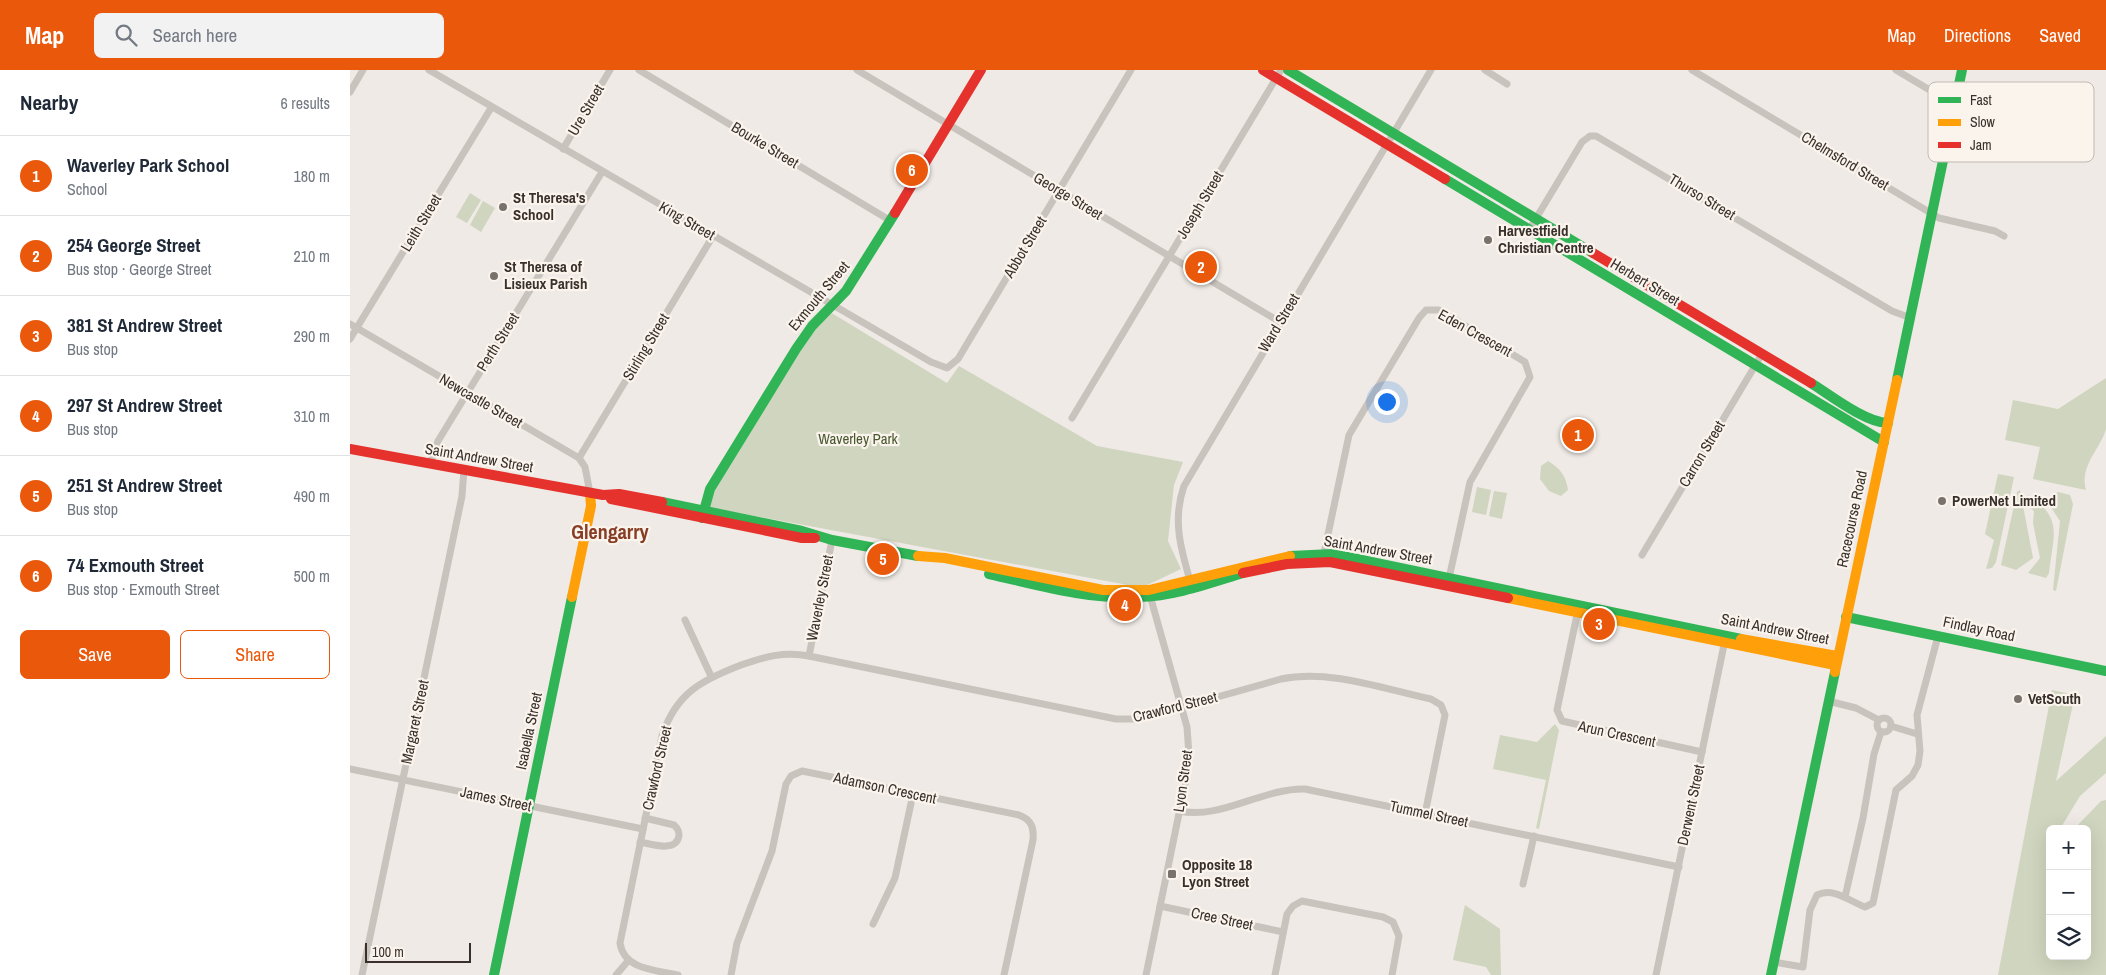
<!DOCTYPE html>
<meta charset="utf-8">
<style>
:root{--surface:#fff;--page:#f2f2f3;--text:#1f2937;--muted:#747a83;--line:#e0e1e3;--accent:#ea580c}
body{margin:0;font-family:"Archivo Narrow",sans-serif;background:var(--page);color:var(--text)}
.controls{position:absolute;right:15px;bottom:15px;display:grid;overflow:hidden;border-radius:8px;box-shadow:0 5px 20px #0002}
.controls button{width:45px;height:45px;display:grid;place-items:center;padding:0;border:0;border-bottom:1px solid var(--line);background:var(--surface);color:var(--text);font:25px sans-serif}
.scale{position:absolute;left:15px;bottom:12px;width:106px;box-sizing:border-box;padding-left:5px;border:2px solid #3a302b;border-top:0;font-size:14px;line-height:18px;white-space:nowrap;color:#3a302b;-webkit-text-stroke:4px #faf4ed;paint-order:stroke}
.you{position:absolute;left:1036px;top:331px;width:18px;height:18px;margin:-12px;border:4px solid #fff;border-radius:50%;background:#1a73e8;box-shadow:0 0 0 8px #1a73e833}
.badge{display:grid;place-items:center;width:32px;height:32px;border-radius:50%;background:var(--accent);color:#fff;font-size:16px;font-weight:700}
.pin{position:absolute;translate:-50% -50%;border:2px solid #fff;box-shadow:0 1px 5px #0006}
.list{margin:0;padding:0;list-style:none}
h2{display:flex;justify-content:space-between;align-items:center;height:65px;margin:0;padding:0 20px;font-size:21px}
h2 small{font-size:16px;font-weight:400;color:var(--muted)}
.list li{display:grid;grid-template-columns:32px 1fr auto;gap:15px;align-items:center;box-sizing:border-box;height:80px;padding:0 20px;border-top:1px solid var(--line)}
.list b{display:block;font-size:19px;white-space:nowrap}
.list p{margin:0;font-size:16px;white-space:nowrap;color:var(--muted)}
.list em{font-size:16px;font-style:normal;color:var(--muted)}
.actions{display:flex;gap:10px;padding:15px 20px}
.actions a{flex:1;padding:11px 0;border:1px solid var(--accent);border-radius:8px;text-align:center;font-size:18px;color:var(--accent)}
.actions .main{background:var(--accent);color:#fff}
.icon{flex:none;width:28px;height:28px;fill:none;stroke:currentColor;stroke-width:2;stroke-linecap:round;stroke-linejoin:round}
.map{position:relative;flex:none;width:1756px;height:905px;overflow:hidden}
header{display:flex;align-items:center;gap:30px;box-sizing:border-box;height:70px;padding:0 25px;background:var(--accent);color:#fff}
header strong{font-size:24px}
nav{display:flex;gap:28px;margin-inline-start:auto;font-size:18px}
.search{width:350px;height:45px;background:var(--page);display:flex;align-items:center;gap:12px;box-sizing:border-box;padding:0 18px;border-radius:8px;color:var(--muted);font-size:19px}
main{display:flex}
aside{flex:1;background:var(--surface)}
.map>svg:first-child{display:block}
.green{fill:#d0d5bf}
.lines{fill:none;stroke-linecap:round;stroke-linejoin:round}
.street{stroke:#c9c3bd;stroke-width:7}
.fast{stroke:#30b455;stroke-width:10}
.slow{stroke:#ff9f0a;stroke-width:10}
.jam{stroke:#e5322d;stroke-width:10}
.poi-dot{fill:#79716c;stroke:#faf4ed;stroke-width:2}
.labels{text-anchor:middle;stroke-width:4.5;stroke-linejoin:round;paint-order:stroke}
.street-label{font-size:15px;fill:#3a302b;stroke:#faf4ed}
.poi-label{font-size:15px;font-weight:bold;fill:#3a302b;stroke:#faf4ed;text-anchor:start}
.park-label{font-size:15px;fill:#49582f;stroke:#faf4ed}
.district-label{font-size:20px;font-weight:bold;fill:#883d25;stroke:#faf4ed}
.key{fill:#faf4ed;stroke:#c0b9b3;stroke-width:1}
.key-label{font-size:14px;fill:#3a302b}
</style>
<header>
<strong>Map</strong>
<div class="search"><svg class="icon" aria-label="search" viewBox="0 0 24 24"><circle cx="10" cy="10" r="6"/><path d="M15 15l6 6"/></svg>Search here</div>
<nav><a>Map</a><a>Directions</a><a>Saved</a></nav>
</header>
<main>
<aside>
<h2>Nearby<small>6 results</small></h2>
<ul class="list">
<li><span class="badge">1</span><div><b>Waverley Park School</b><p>School</p></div><em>180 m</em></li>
<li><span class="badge">2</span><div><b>254 George Street</b><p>Bus stop · George Street</p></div><em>210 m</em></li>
<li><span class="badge">3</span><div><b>381 St Andrew Street</b><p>Bus stop</p></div><em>290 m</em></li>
<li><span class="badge">4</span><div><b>297 St Andrew Street</b><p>Bus stop</p></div><em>310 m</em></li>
<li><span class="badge">5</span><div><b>251 St Andrew Street</b><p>Bus stop</p></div><em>490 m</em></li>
<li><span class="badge">6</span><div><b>74 Exmouth Street</b><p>Bus stop · Exmouth Street</p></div><em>500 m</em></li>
</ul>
<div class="actions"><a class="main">Save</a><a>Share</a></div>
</aside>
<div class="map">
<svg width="1756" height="905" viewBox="0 0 1756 905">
<rect width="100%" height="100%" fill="#efeae5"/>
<g class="green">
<path d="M120,123L131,130L117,153L106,147Z"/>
<path d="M133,131L145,138L131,162L120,155Z"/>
<path d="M475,239L597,313L609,296L747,376L833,392L824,415L818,471L831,499L793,517L778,515L351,436Z"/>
<path d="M1756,308C1756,324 1756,344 1756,359C1751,378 1729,396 1736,420L1683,409L1690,377L1655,370L1663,330L1708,339Z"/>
<path d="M1198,391C1210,398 1216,406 1218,420L1211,426L1199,421L1190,409L1191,396Z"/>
<path d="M1648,404L1664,407L1646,492L1642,498L1636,499L1644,470L1635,464Z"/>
<path d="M1127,417L1141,420L1136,445L1122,442Z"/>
<path d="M1670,420L1683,488L1666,500L1651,495L1667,422Z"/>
<path d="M1144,421L1157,423L1152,449L1139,446Z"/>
<path d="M1708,422L1720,425L1723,434L1706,521L1703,520L1710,451L1696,430Z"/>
<path d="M1678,425C1714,448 1703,466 1699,503L1696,508L1678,503L1690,488L1683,453L1684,441L1679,437Z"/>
<path d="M1702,620L1725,625L1706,711L1756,666V703L1730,726L1710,759H1700V886H1737V759H1724L1751,731L1756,730V905H1648Z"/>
<path d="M1205,654L1209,660L1189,759L1186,758L1196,710L1143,699L1150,665L1187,672Z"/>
<path d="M1115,835L1150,859L1151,905H1141L1136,897L1103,890Z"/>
</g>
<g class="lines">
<g class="street">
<path d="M79,0L581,292L597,298L608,289L781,0"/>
<path d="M289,0L541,151"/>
<path d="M507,0L930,252"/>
<path d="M1135,0L1157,14"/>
<path d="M1342,0L1589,148L1645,161L1654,166"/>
<path d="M1546,0L1605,35"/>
<path d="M0,22L13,0"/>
<path d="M213,79L260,0"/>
<path d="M1179,160L1232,72L1240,66H1246L1542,241L1561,248"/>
<path d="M0,254L229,388L235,397L240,423"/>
<path d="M0,269L141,38"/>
<path d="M722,348L931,0"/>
<path d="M229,388L363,166"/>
<path d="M80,394L88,371L252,102"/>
<path d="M1292,485L1412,284"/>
<path d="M973,488L999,365L1069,248L1076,240H1089L1175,292L1180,307L1120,412L1098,513"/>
<path d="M841,514C831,480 822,450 834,416L1081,0"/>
<path d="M1228,540L1207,640L1212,651L1352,682"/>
<path d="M335,550L361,606"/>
<path d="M459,586L482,470"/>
<path d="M1478,631L1506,638L1529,650"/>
<circle cx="1534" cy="655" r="7"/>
<path d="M1541,656L1567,664"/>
<path d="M0,699L293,759"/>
<path d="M829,741C871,750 912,718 955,719L1329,797"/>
<path d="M290,772C301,774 326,783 329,766C329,761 328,759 324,755L295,748"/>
<path d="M1173,814L1184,766"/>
<path d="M1495,827L1513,748L1524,684L1531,662"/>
<path d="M810,836L933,862"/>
<path d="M523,854L545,808L563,724"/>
<path d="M1424,892L1453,897L1460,840L1467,825C1484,817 1499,831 1515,837L1523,833L1546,720L1562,706L1568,695L1570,681L1567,645L1588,566"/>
<path d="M12,905L112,426L114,399"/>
<path d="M266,905L278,891"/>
<path d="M328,905C306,900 274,900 270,873L312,666C326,623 352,610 391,595C414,587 434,581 459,586L766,649H789L931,609C980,599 1033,619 1081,629L1091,635L1095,645L1075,744"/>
<path d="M381,905L387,873L422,781L436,714L441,706L452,701L669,745C682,750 684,758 683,770L654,905"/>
<path d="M796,905L835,714L839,685L837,657L799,522"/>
<path d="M925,905L937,844L943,836L952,831L1033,847L1043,852L1049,866L1042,905"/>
<path d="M1306,905L1375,570"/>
</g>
<g class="fast">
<path d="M938,0L1243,183"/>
<path d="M1095,109L1534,372"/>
<path d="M1547,310L1612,0"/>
<path d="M1461,313C1480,325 1516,353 1538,353"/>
<path d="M312,432L452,461L482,470L568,486"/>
<path d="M352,448L360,419L446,279L462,256L496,221L545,143"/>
<path d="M940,486L983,484L1391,569"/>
<path d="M639,504C688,515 738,530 789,527C825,526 860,513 893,503"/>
<path d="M1496,547L1756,601"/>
<path d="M144,905L222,527"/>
<path d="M1421,905L1485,602"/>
</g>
<g class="slow">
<path d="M568,486L595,488L753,520H799L940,486"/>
<path d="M222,527L241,436L240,423"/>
<path d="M1158,528L1485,595"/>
<path d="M1391,569L1487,586"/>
<path d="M1485,602L1547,310"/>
</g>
<g class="jam">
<path d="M913,0L1095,109"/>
<path d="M545,143L631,0"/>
<path d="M1243,183L1461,313"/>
<path d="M0,379L253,425L269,424L312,432"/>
<path d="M261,429L452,468H465"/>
<path d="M893,503L937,494L980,492L1158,528"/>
</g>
</g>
<g class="poi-dot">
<circle cx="153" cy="137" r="5"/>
<circle cx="1138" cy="170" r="5"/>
<circle cx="144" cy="206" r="5"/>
<circle cx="1592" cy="431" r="5"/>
<circle cx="1668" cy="629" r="5"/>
<rect x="817" y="799" width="10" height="10" rx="2.5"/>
</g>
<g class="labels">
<g class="street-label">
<text transform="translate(236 40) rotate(-60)" y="5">Ure Street</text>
<text transform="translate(415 75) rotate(31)" y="5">Bourke Street</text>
<text transform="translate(1495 91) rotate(31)" y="5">Chelmsford Street</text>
<text transform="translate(718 126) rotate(31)" y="5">George Street</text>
<text transform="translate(1352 127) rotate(31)" y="5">Thurso Street</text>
<text transform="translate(850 135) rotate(-59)" y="5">Joseph Street</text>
<text transform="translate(337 151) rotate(30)" y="5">King Street</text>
<text transform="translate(71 153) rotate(-59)" y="5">Leith Street</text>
<text transform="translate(675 177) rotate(-59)" y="5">Abbot Street</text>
<text transform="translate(1295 212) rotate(31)" y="5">Herbert Street</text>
<text transform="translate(469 226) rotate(-50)" y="5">Exmouth Street</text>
<text transform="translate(929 253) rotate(-59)" y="5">Ward Street</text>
<text transform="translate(1125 263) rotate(29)" y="5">Eden Crescent</text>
<text transform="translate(148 272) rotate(-58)" y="5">Perth Street</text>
<text transform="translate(296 277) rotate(-59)" y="5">Stirling Street</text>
<text transform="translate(131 331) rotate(30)" y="5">Newcastle Street</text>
<text transform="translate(1352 384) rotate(-59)" y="5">Carron Street</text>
<text transform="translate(129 388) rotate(10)" y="5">Saint Andrew Street</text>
<text transform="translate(1502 449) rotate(-78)" y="5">Racecourse Road</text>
<text transform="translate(1028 480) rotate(10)" y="5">Saint Andrew Street</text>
<text transform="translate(470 528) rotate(-79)" y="5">Waverley Street</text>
<text transform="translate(1425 559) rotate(11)" y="5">Saint Andrew Street</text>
<text transform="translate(1629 559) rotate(12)" y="5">Findlay Road</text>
<text transform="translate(825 637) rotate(-14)" y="5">Crawford Street</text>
<text transform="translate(65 652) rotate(-78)" y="5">Margaret Street</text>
<text transform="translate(179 661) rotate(-78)" y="5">Isabella Street</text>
<text transform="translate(1267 664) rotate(12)" y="5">Arun Crescent</text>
<text transform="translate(307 698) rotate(-77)" y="5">Crawford Street</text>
<text transform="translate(833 711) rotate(-82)" y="5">Lyon Street</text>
<text transform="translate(535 718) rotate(12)" y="5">Adamson Crescent</text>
<text transform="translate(146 729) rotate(12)" y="5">James Street</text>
<text transform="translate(1341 735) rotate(-78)" y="5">Derwent Street</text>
<text transform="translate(1079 744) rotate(12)" y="5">Tummel Street</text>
<text transform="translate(872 849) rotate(12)" y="5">Cree Street</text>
</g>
<g class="poi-label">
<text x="163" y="133">St Theresa's<tspan x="163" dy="17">School</tspan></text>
<text x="1148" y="166">Harvestfield<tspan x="1148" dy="17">Christian Centre</tspan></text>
<text x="154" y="202">St Theresa of<tspan x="154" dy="17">Lisieux Parish</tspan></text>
<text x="1602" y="436">PowerNet Limited</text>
<text x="1678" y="634">VetSouth</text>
<text x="832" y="800">Opposite 18<tspan x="832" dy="17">Lyon Street</tspan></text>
</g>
<g class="park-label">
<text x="508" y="374">Waverley Park</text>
</g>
<g class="district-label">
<text x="260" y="469">Glengarry</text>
</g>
</g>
<rect x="1578" y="12" width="166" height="80" rx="8" class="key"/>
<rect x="1588" y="27" width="23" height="6" fill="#30b455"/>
<rect x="1588" y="49" width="23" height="7" fill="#ff9f0a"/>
<rect x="1588" y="72" width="23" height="6" fill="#e5322d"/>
<g class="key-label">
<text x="1620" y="35">Fast</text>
<text x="1620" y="57">Slow</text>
<text x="1620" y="80">Jam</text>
</g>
</svg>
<div class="controls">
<button>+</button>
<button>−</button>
<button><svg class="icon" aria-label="layers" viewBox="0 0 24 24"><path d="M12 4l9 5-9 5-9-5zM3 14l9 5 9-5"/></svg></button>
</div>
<div class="scale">100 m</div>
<div class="you"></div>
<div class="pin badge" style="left:1228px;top:365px">1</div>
<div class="pin badge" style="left:851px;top:197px">2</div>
<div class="pin badge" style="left:1249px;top:554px">3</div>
<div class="pin badge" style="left:775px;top:535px">4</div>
<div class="pin badge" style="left:533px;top:489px">5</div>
<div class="pin badge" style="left:562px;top:100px">6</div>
</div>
</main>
